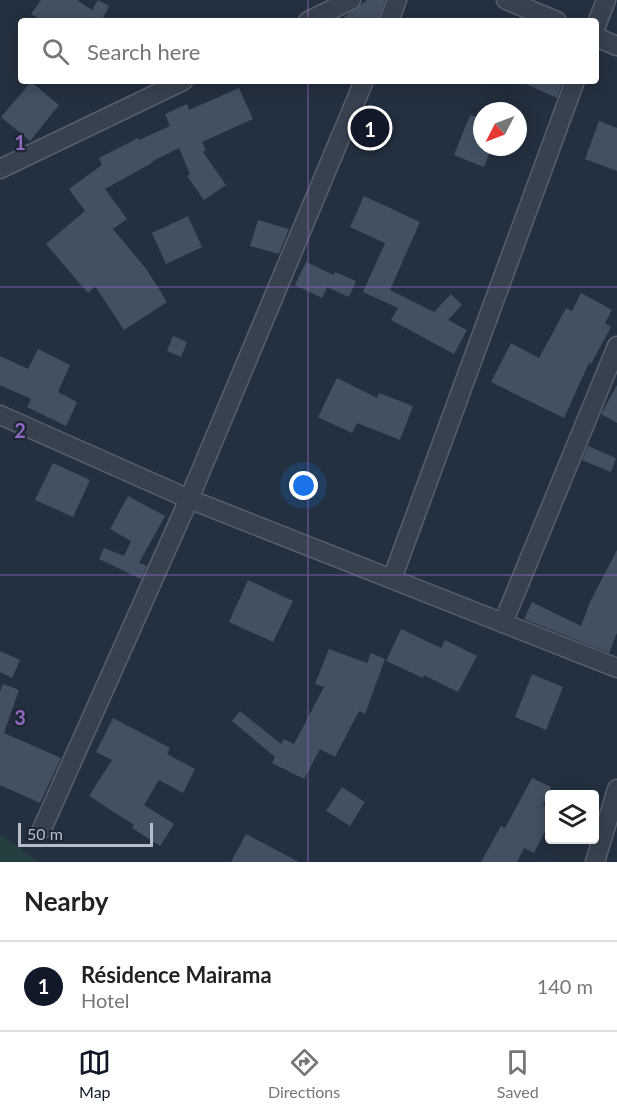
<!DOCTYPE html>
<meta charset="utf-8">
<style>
:root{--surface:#fff;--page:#f2f2f2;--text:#222;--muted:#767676;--line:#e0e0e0;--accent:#111827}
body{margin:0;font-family:Lato,sans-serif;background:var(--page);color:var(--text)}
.controls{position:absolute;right:18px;bottom:18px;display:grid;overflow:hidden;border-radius:6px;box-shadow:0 3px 15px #0003}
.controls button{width:54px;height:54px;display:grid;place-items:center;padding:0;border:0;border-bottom:2px solid var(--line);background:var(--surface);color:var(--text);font:30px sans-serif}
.compass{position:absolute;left:473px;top:102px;width:54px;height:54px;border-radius:50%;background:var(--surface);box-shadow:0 3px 15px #0003;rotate:228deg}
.scale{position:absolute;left:18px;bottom:15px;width:135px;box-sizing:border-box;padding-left:6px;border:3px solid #b4bdca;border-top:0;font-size:16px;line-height:21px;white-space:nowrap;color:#b4bdca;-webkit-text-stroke:4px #1d2734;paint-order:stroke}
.you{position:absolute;left:304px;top:486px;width:21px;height:21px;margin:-15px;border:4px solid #fff;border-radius:50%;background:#1a73e8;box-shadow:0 0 0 9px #1a73e833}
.badge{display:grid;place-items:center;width:39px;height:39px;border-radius:50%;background:var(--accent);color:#fff;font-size:20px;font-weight:700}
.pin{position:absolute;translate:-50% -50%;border:3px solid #fff;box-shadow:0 2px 6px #0006}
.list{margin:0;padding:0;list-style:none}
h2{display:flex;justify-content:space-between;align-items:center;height:78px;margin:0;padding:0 24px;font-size:26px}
h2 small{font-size:20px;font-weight:400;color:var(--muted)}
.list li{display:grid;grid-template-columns:39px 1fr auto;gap:18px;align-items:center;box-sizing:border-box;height:90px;padding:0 24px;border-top:2px solid var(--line)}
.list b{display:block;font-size:22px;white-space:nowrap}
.list p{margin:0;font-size:20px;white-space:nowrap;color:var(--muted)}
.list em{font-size:20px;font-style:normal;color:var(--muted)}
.icon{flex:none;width:33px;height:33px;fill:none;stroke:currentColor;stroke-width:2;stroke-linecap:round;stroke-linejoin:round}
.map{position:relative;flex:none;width:617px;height:862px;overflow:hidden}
.search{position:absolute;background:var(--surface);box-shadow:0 3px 15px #0003;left:18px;right:18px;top:18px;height:66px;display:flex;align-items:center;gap:15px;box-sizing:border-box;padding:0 21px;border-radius:6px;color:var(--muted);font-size:22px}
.sheet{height:168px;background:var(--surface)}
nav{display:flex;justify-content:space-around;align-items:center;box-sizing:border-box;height:84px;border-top:2px solid var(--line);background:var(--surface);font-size:16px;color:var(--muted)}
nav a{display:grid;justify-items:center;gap:3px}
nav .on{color:var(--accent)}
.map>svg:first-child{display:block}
.green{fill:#253e40}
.building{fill:#425061}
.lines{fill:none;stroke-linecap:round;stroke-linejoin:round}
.minor-casing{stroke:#56606d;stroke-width:21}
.minor{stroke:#38424f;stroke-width:18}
.grid{fill:none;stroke:#9266c3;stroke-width:1.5;stroke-opacity:0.55}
.grid-label{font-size:20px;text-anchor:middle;font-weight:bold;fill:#9266c3;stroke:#1d2734;stroke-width:4.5;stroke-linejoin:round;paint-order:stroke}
</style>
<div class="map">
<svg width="617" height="862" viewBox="0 0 617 862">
<rect width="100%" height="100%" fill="#23303f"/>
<path class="green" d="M0,834L39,862H0Z"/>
<g class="building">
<path d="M41,0H77L92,10L98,0L109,6L103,18L108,21H42L31,14Z"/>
<path d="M367,0H385L378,21H339Z"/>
<path d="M519,81H563L557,98Z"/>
<path d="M31,82L59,105L30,141L1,117Z"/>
<path d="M239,88L253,119L202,142L206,150L203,152L226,185L204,200L187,176L190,174L179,148L151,162L152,163L105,189L127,219L113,229L147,270L167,302L124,330L95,286L88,293L46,244L85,211L69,189L102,165L99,158L138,138L139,140L170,126L165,114L187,104L189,110Z"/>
<path d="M470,115L482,119V147H492L484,167L454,155Z"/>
<path d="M599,121L617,128V171L585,159Z"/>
<path d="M364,196L420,222L390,290L434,312L451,294L462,305L448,320L467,330L454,354L391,320L398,308L363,292L385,243L350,227Z"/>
<path d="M188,216L202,247L166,264L152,233Z"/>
<path d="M258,220L289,229L279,254L250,246Z"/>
<path d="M306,262L334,275L335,272L356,281L349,297L327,287L322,298L295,285Z"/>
<path d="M581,293L612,310L605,323L611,327L591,364L589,363L564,418L491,382L511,343L539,358L566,308L572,311Z"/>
<path d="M173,336L187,342L181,357L167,351Z"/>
<path d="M38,349L70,365L58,392L77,402L66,426L27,407L31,399L0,385V356L28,369Z"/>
<path d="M337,378L377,398L379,393L413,406L400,440L357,423L352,433L318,417Z"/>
<path d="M617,385V423L601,414Z"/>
<path d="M588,446L616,458L611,472L582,460Z"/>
<path d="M53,463L90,480L73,517L35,500Z"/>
<path d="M128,496L165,516L139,563L147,566L141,579L99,559L104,548L124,556L131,541L110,529Z"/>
<path d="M617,550V633L609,653L524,619L532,602L581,626L590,602Z"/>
<path d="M248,580L293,601L273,642L229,622Z"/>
<path d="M401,629L441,648L445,640L477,656L458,692L424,675L423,678L386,661Z"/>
<path d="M329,649L367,663L371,653L385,659L365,714L359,711L335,757L320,749L304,779L272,763L275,757L232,721L240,711L281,744L284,739L294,744L324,687L315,684Z"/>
<path d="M0,651L20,660L12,678L0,672Z"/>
<path d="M532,674L563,687L546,730L515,717Z"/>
<path d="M3,684L19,690L4,733L61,758L40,803L0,785V692Z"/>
<path d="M113,718L170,748L167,754L195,769L183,793L159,780L144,805L174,824L160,846L132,828L134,825L89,796L112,760L96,752Z"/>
<path d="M532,778L551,787L543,805L549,809V823L534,853L524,848L517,862H481L501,826L505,828Z"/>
<path d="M342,787L365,802L350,826L326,811Z"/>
<path d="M246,834L299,862H231Z"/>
</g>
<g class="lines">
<defs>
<g id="minor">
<path d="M506,0L557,21"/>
<path d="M308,21L351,0"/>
<path d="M389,21L397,0"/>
<path d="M596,26L606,0"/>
<path d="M596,37L617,46"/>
<path d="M0,169L183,81"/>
<path d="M0,415L189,499L617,668"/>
<path d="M392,579L575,81"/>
<path d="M503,623L617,346"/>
<path d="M42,829L189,499L364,81"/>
<path d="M595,862L617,789"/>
</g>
</defs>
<use href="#minor" class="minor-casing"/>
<use href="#minor" class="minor"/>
</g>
<path class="grid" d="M308,0V21M308,81V862M0,287H617M0,575H617"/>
<g class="grid-label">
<text x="20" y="150">1</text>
<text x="20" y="438">2</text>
<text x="20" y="725">3</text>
</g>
</svg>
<div class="controls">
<button><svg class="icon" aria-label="layers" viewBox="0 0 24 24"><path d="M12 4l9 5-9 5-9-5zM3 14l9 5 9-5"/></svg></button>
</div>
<svg class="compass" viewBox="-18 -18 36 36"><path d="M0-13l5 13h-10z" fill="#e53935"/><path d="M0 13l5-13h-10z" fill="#767676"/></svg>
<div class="scale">50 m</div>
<div class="you"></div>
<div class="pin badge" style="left:370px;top:128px">1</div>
<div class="search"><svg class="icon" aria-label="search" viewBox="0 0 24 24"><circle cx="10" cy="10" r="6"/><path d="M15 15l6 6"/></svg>Search here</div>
</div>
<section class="sheet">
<h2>Nearby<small></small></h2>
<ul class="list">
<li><span class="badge">1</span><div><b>Résidence Mairama</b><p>Hotel</p></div><em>140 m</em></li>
</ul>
</section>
<nav>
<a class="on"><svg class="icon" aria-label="map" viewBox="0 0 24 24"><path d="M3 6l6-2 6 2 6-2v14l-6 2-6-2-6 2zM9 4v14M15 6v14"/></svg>Map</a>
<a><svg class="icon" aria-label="directions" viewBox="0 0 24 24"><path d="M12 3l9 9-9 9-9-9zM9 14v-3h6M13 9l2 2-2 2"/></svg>Directions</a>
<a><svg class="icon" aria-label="saved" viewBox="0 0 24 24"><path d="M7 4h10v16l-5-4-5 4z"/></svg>Saved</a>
</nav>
